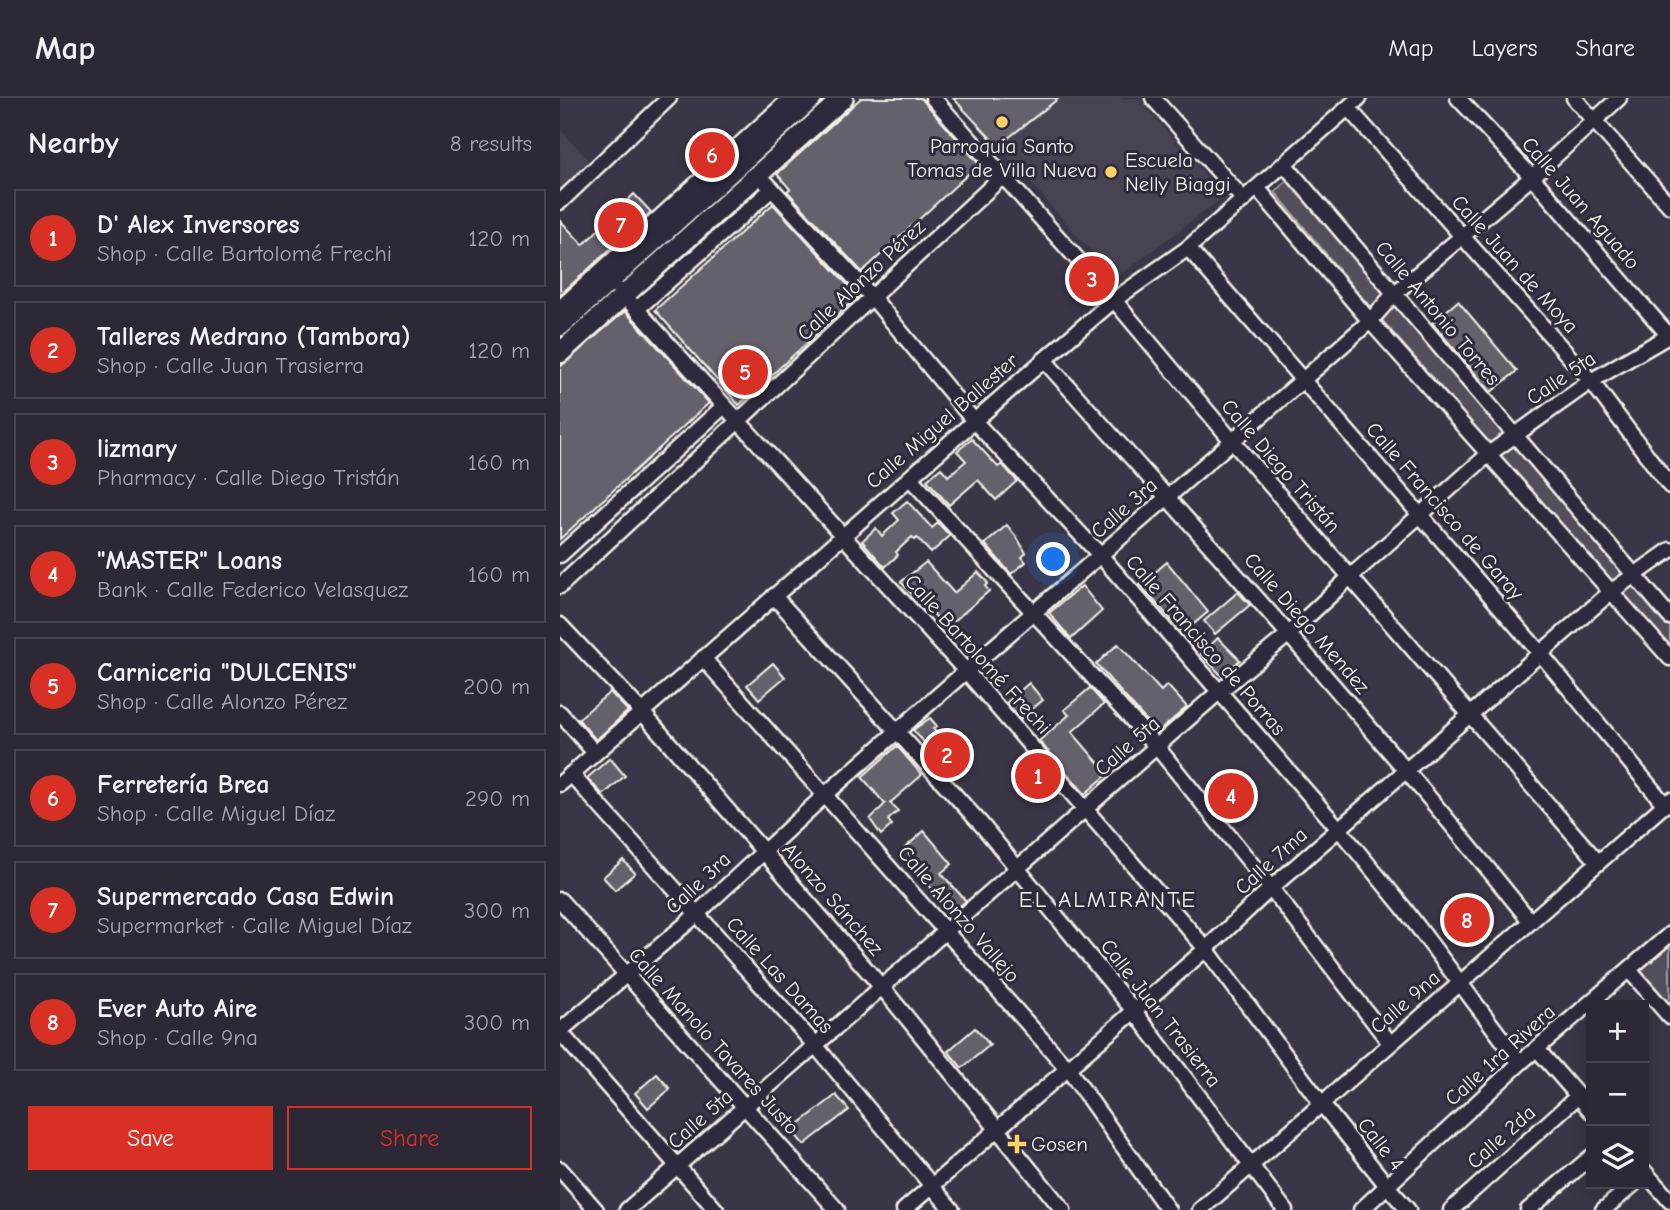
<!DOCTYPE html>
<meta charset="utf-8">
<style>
:root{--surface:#2c2835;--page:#383441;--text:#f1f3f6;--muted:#a6a6ad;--line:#484450;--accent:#d93025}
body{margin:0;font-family:"Comic Neue",sans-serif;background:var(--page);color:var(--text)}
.controls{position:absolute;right:21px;bottom:21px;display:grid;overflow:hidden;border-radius:0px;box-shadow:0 4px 18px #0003}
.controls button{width:63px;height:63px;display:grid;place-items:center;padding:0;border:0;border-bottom:2px solid var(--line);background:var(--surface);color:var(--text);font:35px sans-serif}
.you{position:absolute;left:494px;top:462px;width:24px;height:24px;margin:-18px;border:5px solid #fff;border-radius:50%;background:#1a73e8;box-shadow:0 0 0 10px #1a73e833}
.badge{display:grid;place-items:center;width:46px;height:46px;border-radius:50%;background:var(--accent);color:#fff;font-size:23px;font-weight:700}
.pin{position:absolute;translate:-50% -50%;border:4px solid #fff;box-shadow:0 2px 7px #0006}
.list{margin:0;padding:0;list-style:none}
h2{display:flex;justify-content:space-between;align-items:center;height:91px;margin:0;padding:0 28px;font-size:30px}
h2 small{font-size:23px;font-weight:400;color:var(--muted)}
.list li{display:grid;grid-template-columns:46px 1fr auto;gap:21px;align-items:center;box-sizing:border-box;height:98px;margin:0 14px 14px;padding:0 14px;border:2px solid var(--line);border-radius:0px}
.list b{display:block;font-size:26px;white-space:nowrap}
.list p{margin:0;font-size:23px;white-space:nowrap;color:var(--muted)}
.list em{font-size:23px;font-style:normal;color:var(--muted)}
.actions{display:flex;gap:14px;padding:21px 28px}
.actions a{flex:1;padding:16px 0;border:2px solid var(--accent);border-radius:0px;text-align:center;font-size:24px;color:var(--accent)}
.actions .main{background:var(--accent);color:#fff}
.icon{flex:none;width:38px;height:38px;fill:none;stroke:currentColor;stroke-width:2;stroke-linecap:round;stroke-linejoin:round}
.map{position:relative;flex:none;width:1110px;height:1112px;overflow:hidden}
header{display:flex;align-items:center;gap:42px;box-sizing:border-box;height:98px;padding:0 35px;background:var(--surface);border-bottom:2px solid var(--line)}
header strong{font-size:33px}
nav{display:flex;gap:38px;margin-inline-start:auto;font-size:24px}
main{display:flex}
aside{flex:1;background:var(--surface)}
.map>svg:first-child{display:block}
.built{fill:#484352}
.green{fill:#534e5c;stroke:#a4a0a2;stroke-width:2}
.building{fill:#65616c;stroke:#f4f1e8;stroke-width:2}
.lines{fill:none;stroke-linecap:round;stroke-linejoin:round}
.street-casing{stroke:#f4f1e8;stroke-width:19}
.secondary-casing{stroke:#f4f1e8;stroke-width:24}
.street{stroke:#2f2a3d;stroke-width:14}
.secondary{stroke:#2f2a3d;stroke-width:19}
.poi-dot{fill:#ffd166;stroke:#2f2a3d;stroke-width:2.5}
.labels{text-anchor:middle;stroke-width:6;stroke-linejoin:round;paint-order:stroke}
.poi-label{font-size:21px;fill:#f4f1e8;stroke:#2f2a3d;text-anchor:start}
.street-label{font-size:21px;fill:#f4f1e8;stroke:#2f2a3d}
.neighbourhood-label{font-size:23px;letter-spacing:2px;fill:#f4f1e8;stroke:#2f2a3d}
</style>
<header>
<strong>Map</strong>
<nav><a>Map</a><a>Layers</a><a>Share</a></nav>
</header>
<main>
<aside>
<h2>Nearby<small>8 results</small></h2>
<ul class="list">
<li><span class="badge">1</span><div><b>D' Alex Inversores</b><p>Shop · Calle Bartolomé Frechi</p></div><em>120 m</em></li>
<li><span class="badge">2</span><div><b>Talleres Medrano (Tambora)</b><p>Shop · Calle Juan Trasierra</p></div><em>120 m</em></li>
<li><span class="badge">3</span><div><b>lizmary</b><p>Pharmacy · Calle Diego Tristán</p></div><em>160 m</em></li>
<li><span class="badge">4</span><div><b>&quot;MASTER&quot; Loans</b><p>Bank · Calle Federico Velasquez</p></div><em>160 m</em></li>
<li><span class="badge">5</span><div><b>Carniceria &quot;DULCENIS&quot;</b><p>Shop · Calle Alonzo Pérez</p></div><em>200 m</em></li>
<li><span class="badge">6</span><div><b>Ferretería Brea</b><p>Shop · Calle Miguel Díaz</p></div><em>290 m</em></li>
<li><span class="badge">7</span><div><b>Supermercado Casa Edwin</b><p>Supermarket · Calle Miguel Díaz</p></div><em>300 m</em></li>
<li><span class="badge">8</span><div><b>Ever Auto Aire</b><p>Shop · Calle 9na</p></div><em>300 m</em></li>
</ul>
<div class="actions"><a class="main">Save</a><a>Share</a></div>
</aside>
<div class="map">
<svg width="1110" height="1112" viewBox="0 0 1110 1112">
<rect width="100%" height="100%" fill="#3b3647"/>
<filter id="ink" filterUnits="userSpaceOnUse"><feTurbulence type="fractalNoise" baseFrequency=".0143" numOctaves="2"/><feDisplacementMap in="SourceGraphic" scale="14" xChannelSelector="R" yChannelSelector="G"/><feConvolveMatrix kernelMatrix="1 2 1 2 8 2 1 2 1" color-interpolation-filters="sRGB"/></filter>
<g filter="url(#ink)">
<g class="built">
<path d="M499,0H578L663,99L559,178L552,177L438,48Z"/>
<path d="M0,31L28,62L0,90Z"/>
</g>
<g class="green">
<path d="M733,77L1110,519V552L794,190L715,94Z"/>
<path d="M1110,843V911L1077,873Z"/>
</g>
<g class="building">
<path d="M301,0H361L419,66L302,174L227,93L230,91L217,76Z"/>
<path d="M393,0H499L438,48Z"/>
<path d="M74,96L91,114L0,197V122L23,147Z"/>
<path d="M213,106L298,198L179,307L95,212Z"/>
<path d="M898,203L957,273L931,294L872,225Z"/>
<path d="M65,213L149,305L0,441V269Z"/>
<path d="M412,341L438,369L442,366L457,383L436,402L418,382L389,407L367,382L381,370L388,378L406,363L397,353Z"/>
<path d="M347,403L372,430L378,425L390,438L371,455L357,440L355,442L352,439L336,454L338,457L325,469L302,443L316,430L322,438L339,422L333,415Z"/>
<path d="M447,427L458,441L466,455L462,459L466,464L451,476L425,446Z"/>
<path d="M366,464L394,495L418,474L428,485L425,488L429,493L386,530L370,512L367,514L341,484Z"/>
<path d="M607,464L648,514L623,535L580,487Z"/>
<path d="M522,488L542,513L511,541L489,515Z"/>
<path d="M678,494L690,507L655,536L644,523Z"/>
<path d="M658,540L680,562L662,578L641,556Z"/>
<path d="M558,546L601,593L607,587L627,609L597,635L536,566Z"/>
<path d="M213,565L225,579L199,601L187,587Z"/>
<path d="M469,585L483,602L460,621L446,605Z"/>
<path d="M530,590L544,606L512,634L548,676L525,696L479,643L509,617L504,612Z"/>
<path d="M50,594L68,613L36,642L18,621Z"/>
<path d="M370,620L377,628L373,631L388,649L391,647L399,657L386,669L353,632Z"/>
<path d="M337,648L362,677L330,705L338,713L328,722L332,727L321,737L310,721L325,706L302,679Z"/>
<path d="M50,660L65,678L43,697L27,680Z"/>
<path d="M364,733L392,766L381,775L406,803L390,816L370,793L372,791L354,770L357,767L345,750Z"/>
<path d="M63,762L75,775L55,792L43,779Z"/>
<path d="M415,930L430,947L402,970L388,953Z"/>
<path d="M97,976L110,991L88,1010L75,995Z"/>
<path d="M276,997L289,1012L244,1047L231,1032Z"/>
</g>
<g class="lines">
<defs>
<g id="street">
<path d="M373,0L554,202L673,344L1037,763"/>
<path d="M593,0L684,102"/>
<path d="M898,0L972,79L1110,239"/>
<path d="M1014,0L1110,108"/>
<path d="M788,10L1031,283L1110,388"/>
<path d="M725,67L1110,519"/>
<path d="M199,77L313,200L414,323L541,458L779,731L843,809L960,965"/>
<path d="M698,91L810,223L1110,560"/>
<path d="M0,104L109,0"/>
<path d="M628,150L981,556L1105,707"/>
<path d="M59,192L406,573L646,851L761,1005L828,1089L848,1112"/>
<path d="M0,210L231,0"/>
<path d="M77,211L212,91"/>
<path d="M484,262C649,446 815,629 970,823"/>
<path d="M350,380L597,649L711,790L830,945"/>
<path d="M0,457L164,308"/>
<path d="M0,488L444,77"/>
<path d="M214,498L421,726L574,913L725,1112"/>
<path d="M0,527L82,614L326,894L503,1112"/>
<path d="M143,560L508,971L608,1112"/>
<path d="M0,615L35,655"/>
<path d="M11,676L255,947L392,1112"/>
<path d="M0,686L484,262L554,202L628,150L799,0"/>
<path d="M0,802L277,1112"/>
<path d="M1069,872L1110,919"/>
<path d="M0,933L127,825L266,696L406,573L744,281L810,223L834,196L972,79L1059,0"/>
<path d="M0,934L156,1112"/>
<path d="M977,951L1031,1013"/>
<path d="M0,1071L36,1112"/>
<path d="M1084,1073L1110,1103"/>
<path d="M67,1112L660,593L729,536L790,479L930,355L1031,283L1110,237"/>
<path d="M344,1112L646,851L711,790L1052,493L1110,452"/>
<path d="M640,1112L1110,702"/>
<path d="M801,1112L960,965L1110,836"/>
<path d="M891,1112L1018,998"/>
<path d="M968,1112L1031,1059"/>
<path d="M1043,1112L1074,1086"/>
</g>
<g id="secondary">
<path d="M0,228L252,0"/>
<path d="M0,255L283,0"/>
</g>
</defs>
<use href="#street" class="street-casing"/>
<use href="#secondary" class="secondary-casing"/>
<use href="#street" class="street"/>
<use href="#secondary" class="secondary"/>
</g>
</g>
<g class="poi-dot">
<circle cx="442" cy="24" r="7"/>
<circle cx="551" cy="74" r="7"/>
<path d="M453.5 1035.5h7v7h7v7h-7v7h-7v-7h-7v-7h7z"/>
</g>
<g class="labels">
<g class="poi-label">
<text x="442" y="55" text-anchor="middle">Parroquia Santo<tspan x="442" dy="24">Tomas de Villa Nueva</tspan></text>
<text x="565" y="69">Escuela<tspan x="565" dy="24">Nelly Biaggi</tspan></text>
<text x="471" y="1053">Gosen</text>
</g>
<g class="street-label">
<text transform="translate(1021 105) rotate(49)" y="7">Calle Juan Aguado</text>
<text transform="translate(955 166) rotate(48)" y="7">Calle Juan de Moya</text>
<text transform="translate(301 182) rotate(-43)" y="7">Calle Alonzo Pérez</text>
<text transform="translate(878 215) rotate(50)" y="7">Calle Antonio Torres</text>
<text transform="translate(1001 280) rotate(-34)" y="7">Calle 5ta</text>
<text transform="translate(382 323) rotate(-41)" y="7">Calle Miguel Ballester</text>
<text transform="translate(721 368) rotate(49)" y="7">Calle Diego Tristán</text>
<text transform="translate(564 410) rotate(-41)" y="7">Calle 3ra</text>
<text transform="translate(885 413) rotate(49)" y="7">Calle Francisco de Garay</text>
<text transform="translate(747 525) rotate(49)" y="7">Calle Diego Mendez</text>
<text transform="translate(646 547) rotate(49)" y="7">Calle Francisco de Porras</text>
<text transform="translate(418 556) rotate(48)" y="7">Calle Bartolomé Frechi</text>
<text transform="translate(567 648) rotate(-41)" y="7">Calle 5ta</text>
<text transform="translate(711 763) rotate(-42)" y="7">Calle 7ma</text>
<text transform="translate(138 785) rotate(-43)" y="7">Calle 3ra</text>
<text transform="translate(273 801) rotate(49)" y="7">Alonzo Sánchez</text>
<text transform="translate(399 816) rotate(49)" y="7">Calle Alonzo Vallejo</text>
<text transform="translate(220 877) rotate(48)" y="7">Calle Las Damas</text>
<text transform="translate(845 904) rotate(-41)" y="7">Calle 9na</text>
<text transform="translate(601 915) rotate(52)" y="7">Calle Juan Trasierra</text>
<text transform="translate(154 943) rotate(48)" y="7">Calle Manolo Tavares Justo</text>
<text transform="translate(940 957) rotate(-42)" y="7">Calle 1ra Rivera</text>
<text transform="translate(140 1021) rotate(-41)" y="7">Calle 5ta</text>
<text transform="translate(941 1039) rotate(-42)" y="7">Calle 2da</text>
<text transform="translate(821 1046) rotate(52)" y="7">Calle 4</text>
</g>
<g class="neighbourhood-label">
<text x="548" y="809">EL ALMIRANTE</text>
</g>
</g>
</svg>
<div class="controls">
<button>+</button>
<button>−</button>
<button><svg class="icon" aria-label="layers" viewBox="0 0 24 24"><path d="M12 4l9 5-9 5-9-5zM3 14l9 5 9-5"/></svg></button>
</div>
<div class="you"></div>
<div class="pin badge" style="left:478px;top:678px">1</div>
<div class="pin badge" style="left:387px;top:657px">2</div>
<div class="pin badge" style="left:532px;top:181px">3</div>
<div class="pin badge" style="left:671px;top:698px">4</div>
<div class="pin badge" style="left:185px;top:274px">5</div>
<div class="pin badge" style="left:152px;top:57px">6</div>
<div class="pin badge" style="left:61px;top:127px">7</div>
<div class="pin badge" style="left:907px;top:822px">8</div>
</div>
</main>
